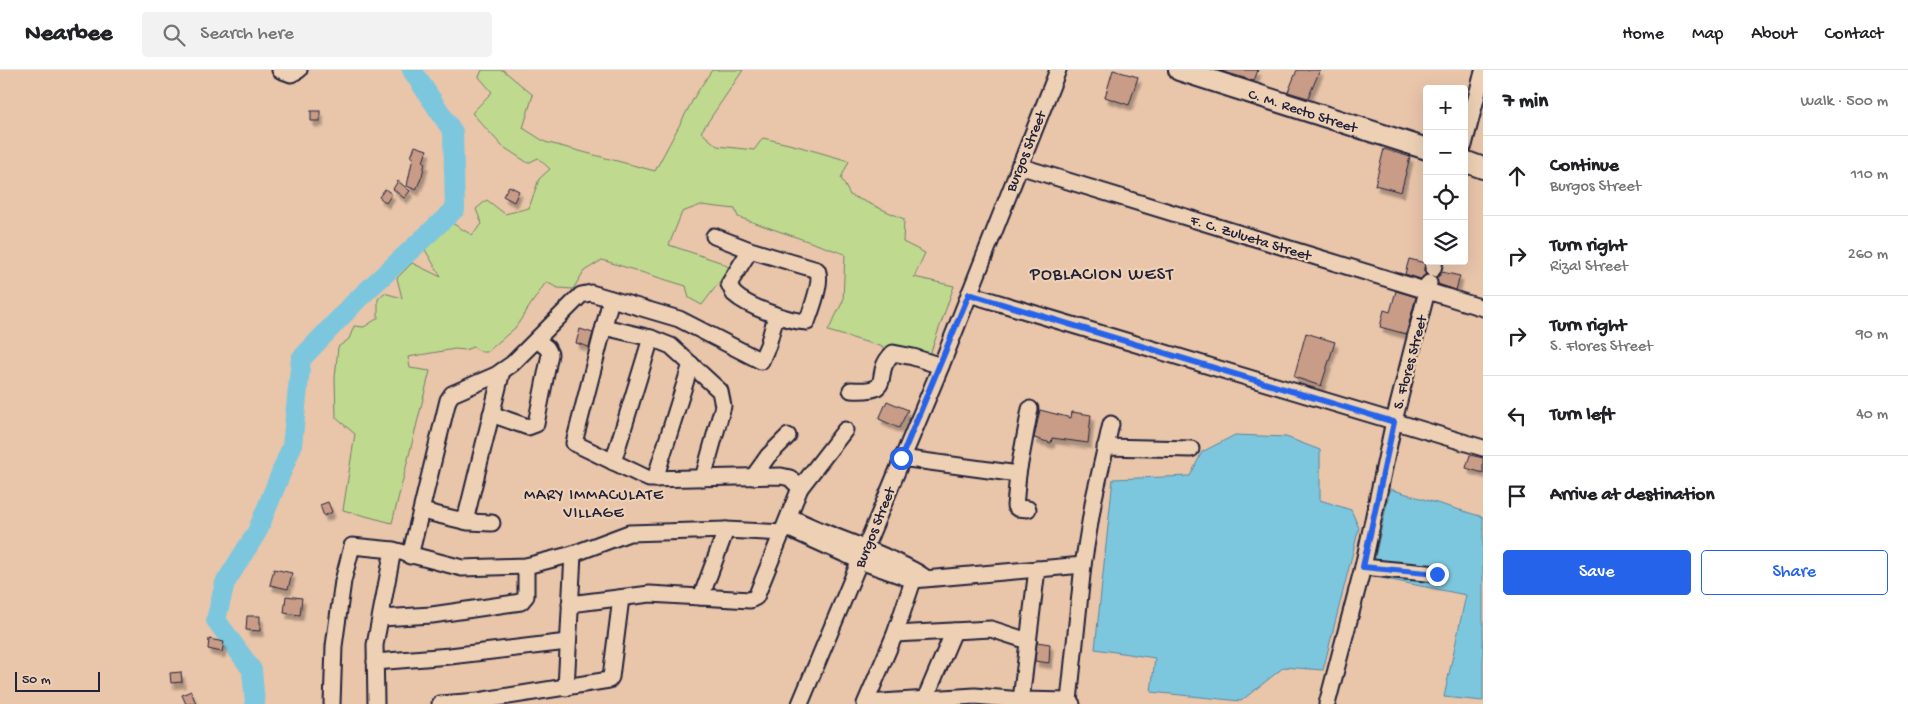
<!DOCTYPE html>
<meta charset="utf-8">
<style>
:root{--surface:#fff;--page:#f2f2f2;--text:#202124;--muted:#757577;--line:#e0e0e0;--accent:#2563eb}
body{margin:0;font-family:"Gochi Hand",sans-serif;background:var(--page);color:var(--text)}
.controls{position:absolute;right:15px;top:15px;display:grid;overflow:hidden;border-radius:5px;box-shadow:0 5px 20px #0002}
.controls button{width:45px;height:45px;display:grid;place-items:center;padding:0;border:0;border-bottom:1px solid var(--line);background:var(--surface);color:var(--text);font:25px sans-serif}
.scale{position:absolute;left:15px;bottom:12px;width:85px;box-sizing:border-box;padding-left:5px;border:2px solid #22223b;border-top:0;font-size:14px;line-height:18px;white-space:nowrap;color:#22223b;-webkit-text-stroke:4px #eed1b5;paint-order:stroke}
.stop{position:absolute;width:15px;height:15px;margin:-11px;border:4px solid #2563eb;border-radius:50%;background:#fff}
.stop.end{background:#2563eb;border-color:#fff;box-shadow:0 1px 5px #0008}
.list{margin:0;padding:0;list-style:none}
h2{display:flex;justify-content:space-between;align-items:center;height:65px;margin:0;padding:0 20px;font-size:21px}
h2 small{font-size:16px;font-weight:400;color:var(--muted)}
.list li{display:grid;grid-template-columns:32px 1fr auto;gap:15px;align-items:center;box-sizing:border-box;height:80px;padding:0 20px;border-top:1px solid var(--line)}
.list b{display:block;font-size:19px;white-space:nowrap}
.list p{margin:0;font-size:16px;white-space:nowrap;color:var(--muted)}
.list em{font-size:16px;font-style:normal;color:var(--muted)}
.actions{display:flex;gap:10px;padding:15px 20px}
.actions a{flex:1;padding:11px 0;border:1px solid var(--accent);border-radius:5px;text-align:center;font-size:18px;color:var(--accent)}
.actions .main{background:var(--accent);color:#fff}
.icon{flex:none;width:28px;height:28px;fill:none;stroke:currentColor;stroke-width:2;stroke-linecap:round;stroke-linejoin:round}
.map{position:relative;flex:none;width:1483px;height:634px;overflow:hidden}
header{display:flex;align-items:center;gap:30px;box-sizing:border-box;height:70px;padding:0 25px;background:var(--surface);border-bottom:1px solid var(--line)}
header strong{font-size:24px}
nav{display:flex;gap:28px;margin-inline-start:auto;font-size:18px}
.search{width:350px;height:45px;background:var(--page);display:flex;align-items:center;gap:12px;box-sizing:border-box;padding:0 18px;border-radius:5px;color:var(--muted);font-size:19px}
main{display:flex}
aside{flex:1;background:var(--surface)}
.map>svg:first-child{display:block}
.green{fill:#bfd98f;stroke:#707e65}
.water{fill:#7dc7de;stroke:#59859d}
.lines{fill:none;stroke-linecap:round;stroke-linejoin:round}
.river{stroke:#7dc7de;stroke-width:20}
.building{fill:#c99c87;stroke:#22223b;filter:url(#shadow)}
.minor-casing{stroke:#22223b;stroke-width:19}
.major-casing{stroke:#22223b;stroke-width:24}
.minor{stroke:#eed1b5;stroke-width:15}
.major{stroke:#eed1b5;stroke-width:20}
.route{stroke:#2563eb;stroke-width:6}
.labels{text-anchor:middle;stroke-width:4.5;stroke-linejoin:round;paint-order:stroke}
.street-label{font-size:15px;fill:#22223b;stroke:#eed1b5}
.neighbourhood-label{font-size:16px;letter-spacing:1px;fill:#22223b;stroke:#eed1b5}
.quarter-label{font-size:18px;letter-spacing:1px;fill:#22223b;stroke:#eed1b5}
</style>
<header>
<strong>Nearbee</strong>
<div class="search"><svg class="icon" aria-label="search" viewBox="0 0 24 24"><circle cx="10" cy="10" r="6"/><path d="M15 15l6 6"/></svg>Search here</div>
<nav><a>Home</a><a>Map</a><a>About</a><a>Contact</a></nav>
</header>
<main>
<div class="map">
<svg width="1483" height="634" viewBox="0 0 1483 634">
<defs>
<filter id="shadow"><feDropShadow dx="3" dy="5.5" stdDeviation="1" flood-color="#0004"/></filter>
</defs>
<rect width="100%" height="100%" fill="#e9c5aa"/>
<filter id="ink" filterUnits="userSpaceOnUse"><feTurbulence type="fractalNoise" baseFrequency=".02" numOctaves="2"/><feDisplacementMap in="SourceGraphic" scale="10" xChannelSelector="R" yChannelSelector="G"/><feConvolveMatrix kernelMatrix="1 2 1 2 8 2 1 2 1" color-interpolation-filters="sRGB"/></filter>
<g filter="url(#ink)">
<path class="green" d="M482,0H503L533,25L523,58L545,72L655,101L696,24L712,0H743L701,62L717,76L754,80L763,68L797,76L849,91L841,108L850,125L904,149L903,172L925,183L914,207L954,216L928,290L828,261L843,231L845,184L738,147L735,139L701,135L682,142L669,175L720,192L730,198L702,235L689,228L686,216L602,190L584,201L573,219L558,218L546,212L515,258L487,282H482L473,277L465,280L455,279L408,287L410,298L430,301L392,453L343,440L355,364L336,348L335,308L338,277L349,269L354,256L364,257L378,248V229L384,223L402,228L397,208L412,193L441,207L417,166L440,146L472,165L482,154L476,139L487,130L505,144L529,138L539,109L550,99L538,88L528,93L502,76L472,43L492,22L479,7Z"/>
<g class="water">
<path d="M1235,365L1286,367L1320,380V430L1351,440L1359,458L1323,600L1284,597L1241,631L1151,622L1155,588L1095,579L1113,409L1190,406L1202,382Z"/>
<path d="M1390,419L1483,447V631L1444,627L1466,525L1371,506Z"/>
</g>
<g class="lines">
<path class="river" d="M255,634L252,600L216,550L225,513L257,462L292,376L301,289L357,230L455,139L453,62L412,0"/>
</g>
<g class="building">
<path d="M1113,0L1138,7L1129,35L1105,27Z"/>
<path d="M1218,0H1258L1254,11Z"/>
<path d="M1297,0H1320L1308,28L1288,22Z"/>
<rect x="311" y="41" width="9" height="10"/>
<path d="M415,76L427,80L423,92L425,93L422,106L416,120L407,116L413,87H411Z"/>
<path d="M1384,79L1410,87L1401,122L1375,115Z"/>
<path d="M398,111L410,121L404,128L393,119Z"/>
<path d="M509,116L519,121L514,132L503,126Z"/>
<path d="M385,119L392,124L386,133L379,127Z"/>
<path d="M1409,189L1425,193L1424,201L1426,204L1421,209L1405,204Z"/>
<path d="M1442,202L1460,206L1456,220L1438,214L1436,208Z"/>
<path d="M1396,221L1416,227L1406,264L1380,257L1384,240L1390,242Z"/>
<path d="M580,259L593,263L589,277L576,273Z"/>
<path d="M1306,263L1335,272L1321,316L1294,307Z"/>
<path d="M887,331L908,340L899,358L879,349Z"/>
<path d="M1040,340L1071,348L1072,342L1091,345L1088,373L1052,368L1051,373L1034,368Z"/>
<path d="M1470,385L1483,388V403L1466,398Z"/>
<path d="M328,432L332,442L324,446L320,435Z"/>
<path d="M274,499L292,503L288,519L270,515Z"/>
<path d="M286,526L302,528L300,545L284,543Z"/>
<path d="M247,546H260V561L246,560Z"/>
<path d="M209,569L224,572L222,582L208,579Z"/>
<path d="M1037,572L1050,574L1049,593L1035,591Z"/>
<path d="M181,602L182,612L171,613L170,603Z"/>
<path d="M191,621L196,634H186L182,625Z"/>
</g>
<g class="lines">
<defs>
<g id="minor">
<path d="M280,0L291,4L299,0"/>
<path d="M1464,75L1483,2"/>
<path d="M1019,96L1483,238"/>
<path d="M714,166L750,180L817,200C823,210 811,241 807,252C788,251 748,237 734,224C732,221 731,217 729,214L750,180"/>
<path d="M1433,199L1435,191"/>
<path d="M969,224L1483,378"/>
<path d="M611,229L574,373L649,409L781,406L790,408L800,418"/>
<path d="M604,257L651,268L671,276L720,321L723,336L703,408"/>
<path d="M851,320C898,323 870,305 893,283L913,287L941,296"/>
<path d="M491,344L528,357L536,354L550,284L547,278L537,270"/>
<path d="M1105,377L1191,379"/>
<path d="M901,388L1018,404"/>
<path d="M613,392L651,268"/>
<path d="M753,407L768,386L788,366"/>
<path d="M655,409L691,294"/>
<path d="M1028,439L1017,438L1015,436L1018,404L1030,339"/>
<path d="M422,441L468,452L492,453"/>
<path d="M789,446C821,463 856,473 888,488C901,494 914,499 926,508"/>
<path d="M465,451L502,301"/>
<path d="M785,457L860,491L913,510L1083,495"/>
<path d="M410,486L448,330L452,324L496,305L512,294L581,225L591,223L679,249L761,291L768,275L776,246"/>
<path d="M1363,497L1437,504"/>
<path d="M701,527L726,460"/>
<path d="M570,534L650,524L750,530L756,527L800,418L845,360"/>
<path d="M381,548L432,545L521,532L526,526V496"/>
<path d="M895,564L991,559L1028,571"/>
<path d="M375,592L450,586L567,572"/>
<path d="M566,618L573,484"/>
<path d="M925,629L954,561"/>
<path d="M1021,630L1037,499"/>
<path d="M1069,631L1083,495L1094,428L1111,354"/>
<path d="M866,633L975,626L1021,630L1069,631L1072,634"/>
<path d="M332,634L334,576L343,511L352,476L393,480L462,498L526,496L573,484L629,463L726,460L783,463"/>
<path d="M376,634L375,575L393,480"/>
<path d="M440,634L478,631L609,610L611,607L621,528"/>
<path d="M800,634L941,296L1058,0"/>
<path d="M865,634L895,564L916,502"/>
<path d="M1327,634L1363,497L1394,351L1429,213"/>
</g>
<g id="major">
<path d="M1179,0L1427,79"/>
<path d="M1464,91L1483,98"/>
</g>
</defs>
<use href="#minor" class="minor-casing"/>
<use href="#major" class="major-casing"/>
<use href="#minor" class="minor"/>
<use href="#major" class="major"/>
</g>
</g>
<g class="lines" filter="url(#ink)">
<path class="route" d="M901,388L969,224L1394,352L1363,497L1437,504"/>
</g>
<g class="labels">
<g class="street-label">
<text transform="translate(1303 40) rotate(18)" y="5">C. M. Recto Street</text>
<text transform="translate(1025 81) rotate(-68)" y="5">Burgos Street</text>
<text transform="translate(1251 167) rotate(17)" y="5">F. C. Zulueta Street</text>
<text transform="translate(1409 292) rotate(-75)" y="5">S. Flores Street</text>
<text transform="translate(874 457) rotate(-68)" y="5">Burgos Street</text>
</g>
<g class="neighbourhood-label">
<text x="594" y="429">MARY IMMACULATE<tspan x="594" dy="18">VILLAGE</tspan></text>
</g>
<g class="quarter-label">
<text x="1102" y="209">POBLACION WEST</text>
</g>
</g>
</svg>
<div class="controls">
<button>+</button>
<button>−</button>
<button><svg class="icon" aria-label="locate" viewBox="0 0 24 24"><circle cx="12" cy="12" r="6"/><path d="M12 2v4M12 18v4M2 12h4M18 12h4"/></svg></button>
<button><svg class="icon" aria-label="layers" viewBox="0 0 24 24"><path d="M12 4l9 5-9 5-9-5zM3 14l9 5 9-5"/></svg></button>
</div>
<div class="scale">50 m</div>
<div class="stop" style="left:901px;top:388px"></div>
<div class="stop end" style="left:1437px;top:504px"></div>
</div>
<aside>
<h2>7 min<small>Walk · 500 m</small></h2>
<ul class="list">
<li><svg class="icon" aria-label="ahead" viewBox="0 0 24 24"><path d="M12 20V5M6 11l6-6 6 6"/></svg><div><b>Continue</b><p>Burgos Street</p></div><em>110 m</em></li>
<li><svg class="icon" aria-label="right" viewBox="0 0 24 24"><path d="M7 20v-9h11M14 6l5 5-5 5"/></svg><div><b>Turn right</b><p>Rizal Street</p></div><em>260 m</em></li>
<li><svg class="icon" aria-label="right" viewBox="0 0 24 24"><path d="M7 20v-9h11M14 6l5 5-5 5"/></svg><div><b>Turn right</b><p>S. Flores Street</p></div><em>90 m</em></li>
<li><svg class="icon" aria-label="left" viewBox="0 0 24 24"><path d="M17 20v-9H6M10 6l-5 5 5 5"/></svg><div><b>Turn left</b></div><em>40 m</em></li>
<li><svg class="icon" aria-label="arrive" viewBox="0 0 24 24"><path d="M6 21V4h12l-3 4 3 4H6"/></svg><div><b>Arrive at destination</b></div></li>
</ul>
<div class="actions"><a class="main">Save</a><a>Share</a></div>
</aside>
</main>
